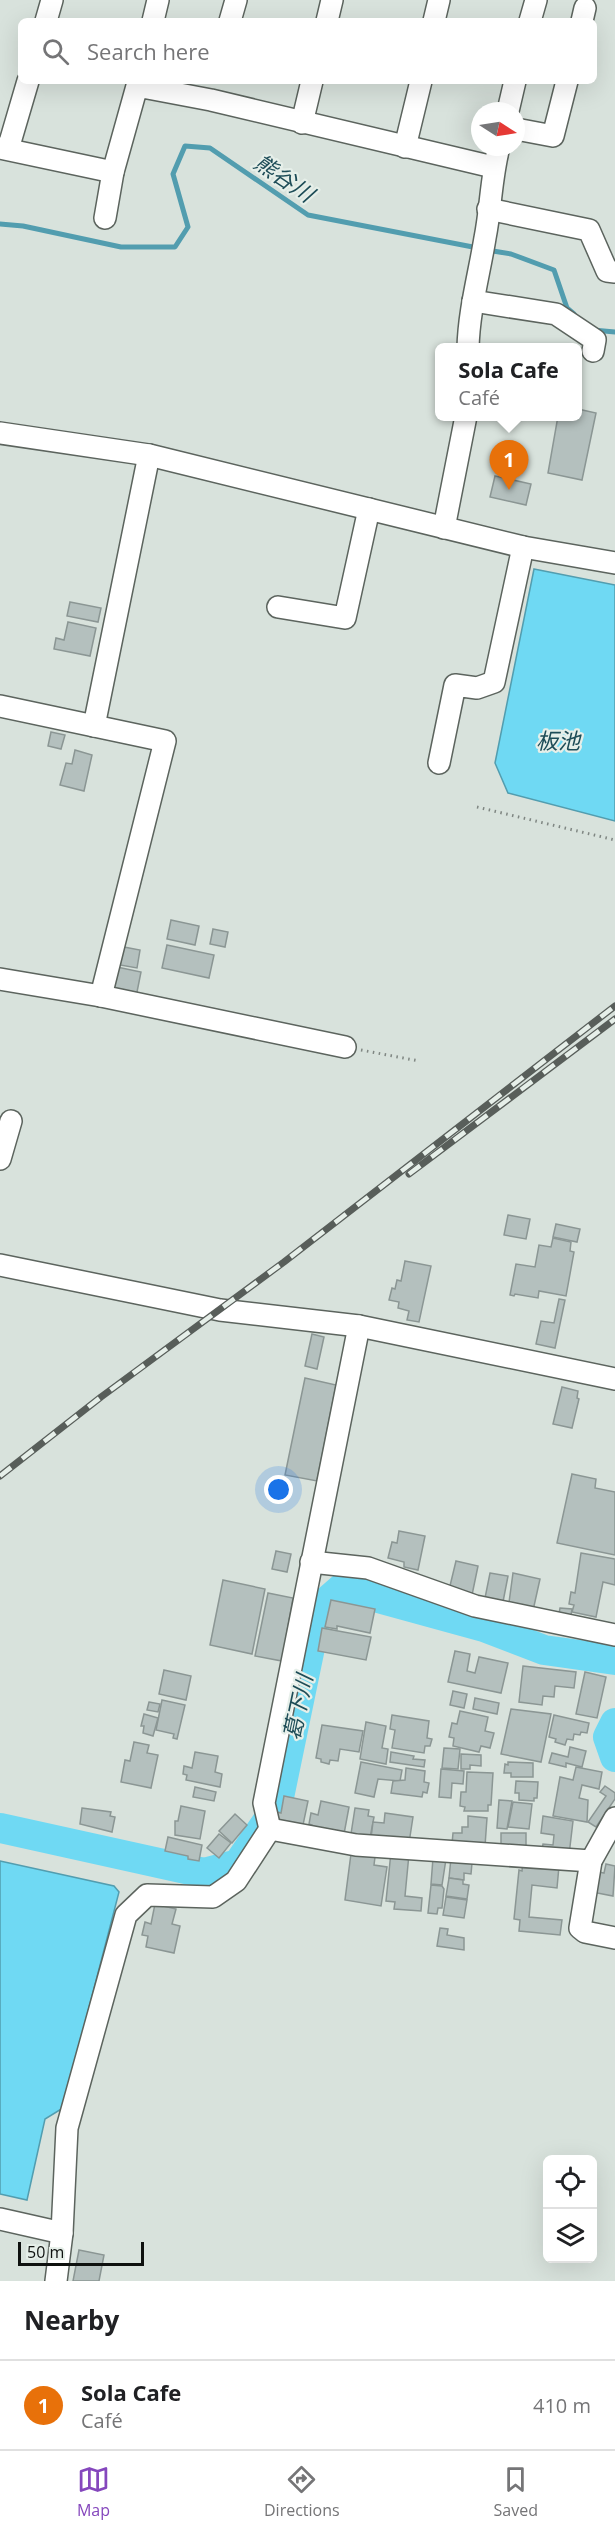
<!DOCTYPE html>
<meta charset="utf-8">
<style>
:root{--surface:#fff;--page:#f6f6f6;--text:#202124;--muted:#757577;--line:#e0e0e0;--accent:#8547bd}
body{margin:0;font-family:"Open Sans","Noto Sans JP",sans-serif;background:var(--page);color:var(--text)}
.controls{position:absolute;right:18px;bottom:18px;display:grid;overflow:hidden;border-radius:9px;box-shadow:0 6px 24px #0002}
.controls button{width:54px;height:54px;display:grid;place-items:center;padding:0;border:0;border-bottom:2px solid var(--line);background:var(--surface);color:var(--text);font:30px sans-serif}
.compass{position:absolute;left:471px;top:102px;width:54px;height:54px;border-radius:50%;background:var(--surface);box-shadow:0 6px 24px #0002;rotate:102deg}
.scale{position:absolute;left:18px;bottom:15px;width:126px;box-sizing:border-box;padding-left:6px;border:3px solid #0e110f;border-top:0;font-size:16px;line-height:21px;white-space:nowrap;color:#0e110f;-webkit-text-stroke:4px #e6efe9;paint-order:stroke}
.you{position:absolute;left:279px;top:1490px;width:21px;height:21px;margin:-15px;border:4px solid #fff;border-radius:50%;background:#1a73e8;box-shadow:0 0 0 9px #1a73e833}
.badge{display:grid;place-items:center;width:39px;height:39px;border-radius:50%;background:var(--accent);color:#fff;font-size:20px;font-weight:700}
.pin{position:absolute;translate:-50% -50px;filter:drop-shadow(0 2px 3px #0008)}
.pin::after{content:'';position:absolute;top:32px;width:21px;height:18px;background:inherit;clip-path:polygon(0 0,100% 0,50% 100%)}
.popup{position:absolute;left:435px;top:343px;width:147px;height:78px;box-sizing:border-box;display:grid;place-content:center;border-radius:9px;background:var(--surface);filter:drop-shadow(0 2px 4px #0005);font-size:20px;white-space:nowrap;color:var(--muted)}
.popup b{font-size:22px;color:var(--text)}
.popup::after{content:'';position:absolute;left:50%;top:100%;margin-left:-12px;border:12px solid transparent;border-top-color:var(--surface)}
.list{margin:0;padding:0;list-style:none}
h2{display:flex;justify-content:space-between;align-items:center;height:78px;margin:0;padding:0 24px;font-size:26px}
h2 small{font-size:20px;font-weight:400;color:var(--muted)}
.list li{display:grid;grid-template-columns:39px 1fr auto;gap:18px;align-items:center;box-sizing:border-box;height:90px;padding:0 24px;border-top:2px solid var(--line)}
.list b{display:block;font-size:22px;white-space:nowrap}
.list p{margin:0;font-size:20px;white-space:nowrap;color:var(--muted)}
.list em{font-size:20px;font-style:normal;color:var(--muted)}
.icon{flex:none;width:33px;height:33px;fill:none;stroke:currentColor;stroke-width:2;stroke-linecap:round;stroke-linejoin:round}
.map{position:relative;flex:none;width:615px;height:2281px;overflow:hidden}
.search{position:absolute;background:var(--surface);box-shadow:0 6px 24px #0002;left:18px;right:18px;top:18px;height:66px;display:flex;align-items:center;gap:15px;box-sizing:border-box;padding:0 21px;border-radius:9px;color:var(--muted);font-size:22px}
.sheet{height:168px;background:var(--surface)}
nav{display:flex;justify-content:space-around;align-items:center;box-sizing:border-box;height:84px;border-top:2px solid var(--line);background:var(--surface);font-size:16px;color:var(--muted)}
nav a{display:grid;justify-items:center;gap:3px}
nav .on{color:var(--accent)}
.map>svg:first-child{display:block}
.water{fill:#6fd9f3;stroke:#529daf;stroke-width:1.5}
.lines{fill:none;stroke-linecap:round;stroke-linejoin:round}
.stream{stroke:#529daf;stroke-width:5}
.river{stroke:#6fd9f3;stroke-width:30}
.building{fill:#b4c0be;stroke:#8b9694;stroke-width:1.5}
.minor-casing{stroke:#5c645e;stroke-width:24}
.path{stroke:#7f8682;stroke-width:3;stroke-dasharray:1.5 4.5;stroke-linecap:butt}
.minor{stroke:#fff;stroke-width:21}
.rail-casing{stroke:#585e5a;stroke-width:7}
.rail{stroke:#e6efe9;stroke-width:4.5;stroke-dasharray:14;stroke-linecap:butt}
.labels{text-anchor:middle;stroke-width:4.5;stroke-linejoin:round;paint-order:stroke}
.water-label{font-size:22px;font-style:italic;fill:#1d4c57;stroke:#e6efe9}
</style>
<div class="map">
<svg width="615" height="2281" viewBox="0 0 615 2281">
<rect width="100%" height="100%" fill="#d8e2dc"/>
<g class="water">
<path d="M534,569L615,585V821L508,793L495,763Z"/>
<path d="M0,1861L114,1886L119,1892L63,2108L45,2119L27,2200L0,2194Z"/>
</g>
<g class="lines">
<g class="stream">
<path d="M0,224L23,226L121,247H175L188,227L173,174L185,146L210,148L308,215L478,248"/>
<path d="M487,250L511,254L554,270L567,308L574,314"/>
<path d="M593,330L615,332"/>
</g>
<g class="river">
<path d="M615,1723L608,1737L615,1757"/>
<path d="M0,1828L204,1873L238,1864L277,1807L318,1609L342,1588L484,1627L544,1650L615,1660"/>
</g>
</g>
<g class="building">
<path d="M578,409L596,413L582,480L548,473L558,416H578Z"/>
<path d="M495,476L531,484L526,505L490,497Z"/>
<path d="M70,602L101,608L98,622L67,616Z"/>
<path d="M68,622L96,628L90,656L54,649L56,638L64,640Z"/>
<path d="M51,732L65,735L61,749L48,746Z"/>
<path d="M75,750L92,755L84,791L60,785L66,763L72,764Z"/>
<path d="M171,920L199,926L195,945L167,939Z"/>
<path d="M213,929L228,932L225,947L210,944Z"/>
<path d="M167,945L214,955L209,978L162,968Z"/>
<path d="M124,947L140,950L137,968L120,965Z"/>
<path d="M117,967L141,972L136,997L112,991Z"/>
<path d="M508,1215L530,1219L526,1239L504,1235Z"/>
<path d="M556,1224L580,1229L577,1242L553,1237Z"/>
<path d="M553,1238L571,1242L570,1251L574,1252L566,1296L539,1291L538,1298L515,1294L514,1296L510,1295L516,1264L535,1267L539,1245L551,1247Z"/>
<path d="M405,1261L431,1266L419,1322L407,1320L409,1311L398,1308L399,1302L389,1300L392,1288L395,1289L397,1280L401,1281Z"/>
<path d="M559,1299L565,1300L555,1348L536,1344L541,1321L554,1323Z"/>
<path d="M312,1334L324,1337L317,1369L305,1366Z"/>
<path d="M305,1378L336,1385L317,1481L285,1475Z"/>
<path d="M562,1387L578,1391L577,1398L579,1399L572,1428L553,1424Z"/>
<path d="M572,1474L596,1479L595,1488L615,1492V1555L557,1543Z"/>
<path d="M399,1531L425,1536L418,1570L404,1567V1562L388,1558L392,1542L397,1543Z"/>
<path d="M276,1551L291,1554L287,1572L272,1569Z"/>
<path d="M581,1553L615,1559V1585L603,1582L596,1617L572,1612L574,1605L569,1604L571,1592L575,1593Z"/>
<path d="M456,1561L478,1566L472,1595L449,1590Z"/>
<path d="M490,1573L508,1576L502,1607L484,1603Z"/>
<path d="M513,1573L540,1579L532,1615L508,1610Z"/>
<path d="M223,1580L265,1589L252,1654L210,1645Z"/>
<path d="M268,1593L293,1598L282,1661L255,1656Z"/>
<path d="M331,1600L375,1609L370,1633L337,1626V1629L325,1627Z"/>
<path d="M560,1608L572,1609L570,1621L558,1619Z"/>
<path d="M322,1628L371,1637L366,1660L318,1651Z"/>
<path d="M455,1651L470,1654L467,1671L475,1673L479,1657L508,1663L501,1693L448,1682Z"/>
<path d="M523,1666L576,1672L574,1688L555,1686L554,1697L543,1696L542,1705L519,1702Z"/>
<path d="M164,1670L191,1676L186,1700L159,1694Z"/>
<path d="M585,1672L606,1677L597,1718L576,1714Z"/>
<path d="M453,1691L467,1694L464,1708L450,1705Z"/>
<path d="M475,1698L499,1703L497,1714L473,1709Z"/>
<path d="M162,1700L185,1705L177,1739L173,1738L174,1734L156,1730Z"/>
<path d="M149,1702L160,1704L158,1712L147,1710Z"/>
<path d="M511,1709L551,1714L541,1762L501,1754Z"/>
<path d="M460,1711L488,1717L485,1731L494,1733L490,1748L481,1746L479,1752L453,1746L454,1738L449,1737L452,1723L457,1724Z"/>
<path d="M144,1714L158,1718L153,1736L143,1733L144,1726H141Z"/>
<path d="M392,1715L429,1721L427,1738L432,1739L430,1746H425L424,1753L392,1748L395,1730L390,1729Z"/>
<path d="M554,1715L589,1723L587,1733L581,1732L580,1735L574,1734L573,1740L567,1739L565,1745L555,1742L556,1739L549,1737Z"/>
<path d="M366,1722L386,1726L382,1748L388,1749L386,1764L360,1759Z"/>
<path d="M322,1725L363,1731L359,1752L340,1749L338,1761L330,1760L329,1764L321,1762V1759L316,1758Z"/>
<path d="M134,1742L149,1745L147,1753L158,1755L151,1788L121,1782L125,1760L130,1761Z"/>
<path d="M570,1747L586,1751L582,1767L566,1763V1767L549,1763L552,1753L568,1757Z"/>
<path d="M444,1748L460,1749L458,1769L442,1768Z"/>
<path d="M195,1752L218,1756L215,1772L222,1774L220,1787L186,1780L187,1775L183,1774L184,1766L192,1768Z"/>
<path d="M391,1752L414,1756L413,1759L425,1760L424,1767L390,1762Z"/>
<path d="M461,1754L481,1755V1766L470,1765V1769H461Z"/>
<path d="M361,1762L402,1770L400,1781L378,1779L374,1797L355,1793Z"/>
<path d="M508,1762L533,1763V1777H511V1773H504L505,1764L508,1765Z"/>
<path d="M576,1767L602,1772L599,1789L582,1785L579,1798L588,1800L587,1822L553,1816L560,1777L573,1780Z"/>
<path d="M406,1768L425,1771L424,1782L429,1783L427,1793L423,1792L422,1797L391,1793L393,1781L405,1780Z"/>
<path d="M441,1769L464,1771L463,1784L452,1783L451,1798L439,1797Z"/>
<path d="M467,1772L493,1773L491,1805H488V1811H464L465,1807L460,1806L461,1792H466Z"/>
<path d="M516,1781L538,1782L537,1798H534V1801L519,1800V1793H515Z"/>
<path d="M605,1786L615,1793V1799L596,1827L588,1822L606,1796L600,1792Z"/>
<path d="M195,1787L216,1792L214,1801L193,1797Z"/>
<path d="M284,1796L308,1801L303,1825L275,1820L277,1812L281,1813Z"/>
<path d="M499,1800L512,1801L507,1829L497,1828Z"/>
<path d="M321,1801L349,1807L344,1834L312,1828V1825L309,1824L311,1813L318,1815Z"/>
<path d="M513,1802L532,1804L529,1829L508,1827Z"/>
<path d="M181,1806L205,1811L200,1839L175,1835V1821H178Z"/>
<path d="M82,1808L111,1812L110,1816L115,1817L112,1832L80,1824Z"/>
<path d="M355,1808L369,1810L368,1816L374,1817L370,1838L351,1834Z"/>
<path d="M385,1813L413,1817L409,1843L371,1838L373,1822L384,1823Z"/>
<path d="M235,1814L247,1825L232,1843L219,1831Z"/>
<path d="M468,1816L487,1818L485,1846L452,1844L453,1833H462V1827H468Z"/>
<path d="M543,1816L573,1821L569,1855L542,1851L543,1844L553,1845L554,1835L541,1833Z"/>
<path d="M501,1833H526V1850L501,1849Z"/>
<path d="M219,1834L231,1843L219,1858L207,1848Z"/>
<path d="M168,1837L202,1845L199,1861L188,1859V1856L165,1851Z"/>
<path d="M352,1846L376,1849L374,1865L387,1867L381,1906L345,1900Z"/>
<path d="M391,1852L409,1854L405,1896L422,1898L421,1911L394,1909L395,1902L386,1901Z"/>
<path d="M433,1858L446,1859L442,1885L431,1884Z"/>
<path d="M451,1858L472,1863L471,1874L464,1873V1880L449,1878Z"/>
<path d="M523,1859L559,1866L557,1888L532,1885L529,1917L562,1920L560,1935L519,1931L520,1920L514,1919L519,1870L522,1871Z"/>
<path d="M606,1864L615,1866L613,1896L592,1892L599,1872L604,1873Z"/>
<path d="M449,1878L463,1880V1884L469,1885L467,1899L446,1896Z"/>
<path d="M431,1885L442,1886L444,1889L442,1908H438L437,1914L428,1913Z"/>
<path d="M446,1897L467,1900L464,1918L443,1915Z"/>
<path d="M155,1904L176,1909L172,1924L180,1926L174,1953L146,1947L148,1936L142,1935L145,1922L151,1924Z"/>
<path d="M440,1928L448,1929L447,1935L464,1938V1950L437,1946Z"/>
<path d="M79,2250L104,2255L99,2281H73Z"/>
</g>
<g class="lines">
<defs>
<g id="minor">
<path d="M46,21L52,0"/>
<path d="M153,21L158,0"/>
<path d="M230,21L236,0"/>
<path d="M327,21L332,0"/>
<path d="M434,21L439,0"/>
<path d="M530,21L536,0"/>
<path d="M582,21L585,8"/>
<path d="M508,111L515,81"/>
<path d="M302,123L312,81"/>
<path d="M516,129L553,136L567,81"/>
<path d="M405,147L421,81"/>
<path d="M0,148L113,172"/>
<path d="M8,149L28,81"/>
<path d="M488,209L589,230L607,271L615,272"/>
<path d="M105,218L113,172L137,86L211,100L493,167"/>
<path d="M473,301L556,314L595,340L593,351"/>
<path d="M468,348C469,310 479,275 485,238C491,208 491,177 499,147"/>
<path d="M0,433L149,455L523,547L615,563"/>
<path d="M444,528L466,416"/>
<path d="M278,607L345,618L369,509"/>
<path d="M0,706L165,741L101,996"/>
<path d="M94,726L149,455"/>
<path d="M439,763L455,685L477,688L494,682L523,547"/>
<path d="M0,979L101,996L345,1047"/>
<path d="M0,1159L11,1121"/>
<path d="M0,1265L220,1310L359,1326L615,1379"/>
<path d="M311,1562L368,1568L475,1606L615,1635"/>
<path d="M615,1818L591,1861L580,1928L585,1932L615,1938"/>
<path d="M270,1829L356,1845L591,1861"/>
<path d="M0,2219L62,2233"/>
<path d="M56,2281L62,2233L67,2128L126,1915L147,1895L213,1897L236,1881L270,1829L264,1803L359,1326"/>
</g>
</defs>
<use href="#minor" class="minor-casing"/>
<g class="path">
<path d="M477,807L615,840"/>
<path d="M361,1050L419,1061"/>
</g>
<use href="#minor" class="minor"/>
<defs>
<g id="rail">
<path d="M409,1174L615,1019"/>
<path d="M0,1476L101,1397L284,1262L615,1006"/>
</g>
</defs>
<use href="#rail" class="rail-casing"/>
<use href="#rail" class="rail"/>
</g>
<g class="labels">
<g class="water-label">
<text transform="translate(284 178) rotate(34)" y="8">熊谷川</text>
<text x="558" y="749">板池</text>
<text transform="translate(298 1707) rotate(-78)" y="8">葛下川</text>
</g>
</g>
</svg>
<div class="controls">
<button><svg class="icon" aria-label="locate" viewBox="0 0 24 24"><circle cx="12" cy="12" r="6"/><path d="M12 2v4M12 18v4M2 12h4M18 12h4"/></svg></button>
<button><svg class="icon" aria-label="layers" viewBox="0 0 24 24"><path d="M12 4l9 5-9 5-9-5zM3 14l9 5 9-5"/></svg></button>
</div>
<svg class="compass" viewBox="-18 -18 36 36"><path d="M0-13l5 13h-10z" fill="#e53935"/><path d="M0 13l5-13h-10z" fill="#757577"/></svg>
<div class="scale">50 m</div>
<div class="you"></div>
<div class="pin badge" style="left:509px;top:490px;background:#e8710a">1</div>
<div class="popup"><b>Sola Cafe</b>Café</div>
<div class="search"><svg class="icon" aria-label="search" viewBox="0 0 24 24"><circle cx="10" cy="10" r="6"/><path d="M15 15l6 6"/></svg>Search here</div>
</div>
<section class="sheet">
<h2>Nearby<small></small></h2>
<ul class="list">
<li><span class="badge" style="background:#e8710a">1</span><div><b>Sola Cafe</b><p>Café</p></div><em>410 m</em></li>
</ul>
</section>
<nav>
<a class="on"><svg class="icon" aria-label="map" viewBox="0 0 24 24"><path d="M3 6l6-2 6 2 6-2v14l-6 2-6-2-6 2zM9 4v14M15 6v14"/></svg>Map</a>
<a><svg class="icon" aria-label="directions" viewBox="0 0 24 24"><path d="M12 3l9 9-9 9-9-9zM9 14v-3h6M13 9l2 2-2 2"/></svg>Directions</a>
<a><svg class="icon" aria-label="saved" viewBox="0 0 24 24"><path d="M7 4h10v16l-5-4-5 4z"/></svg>Saved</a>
</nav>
